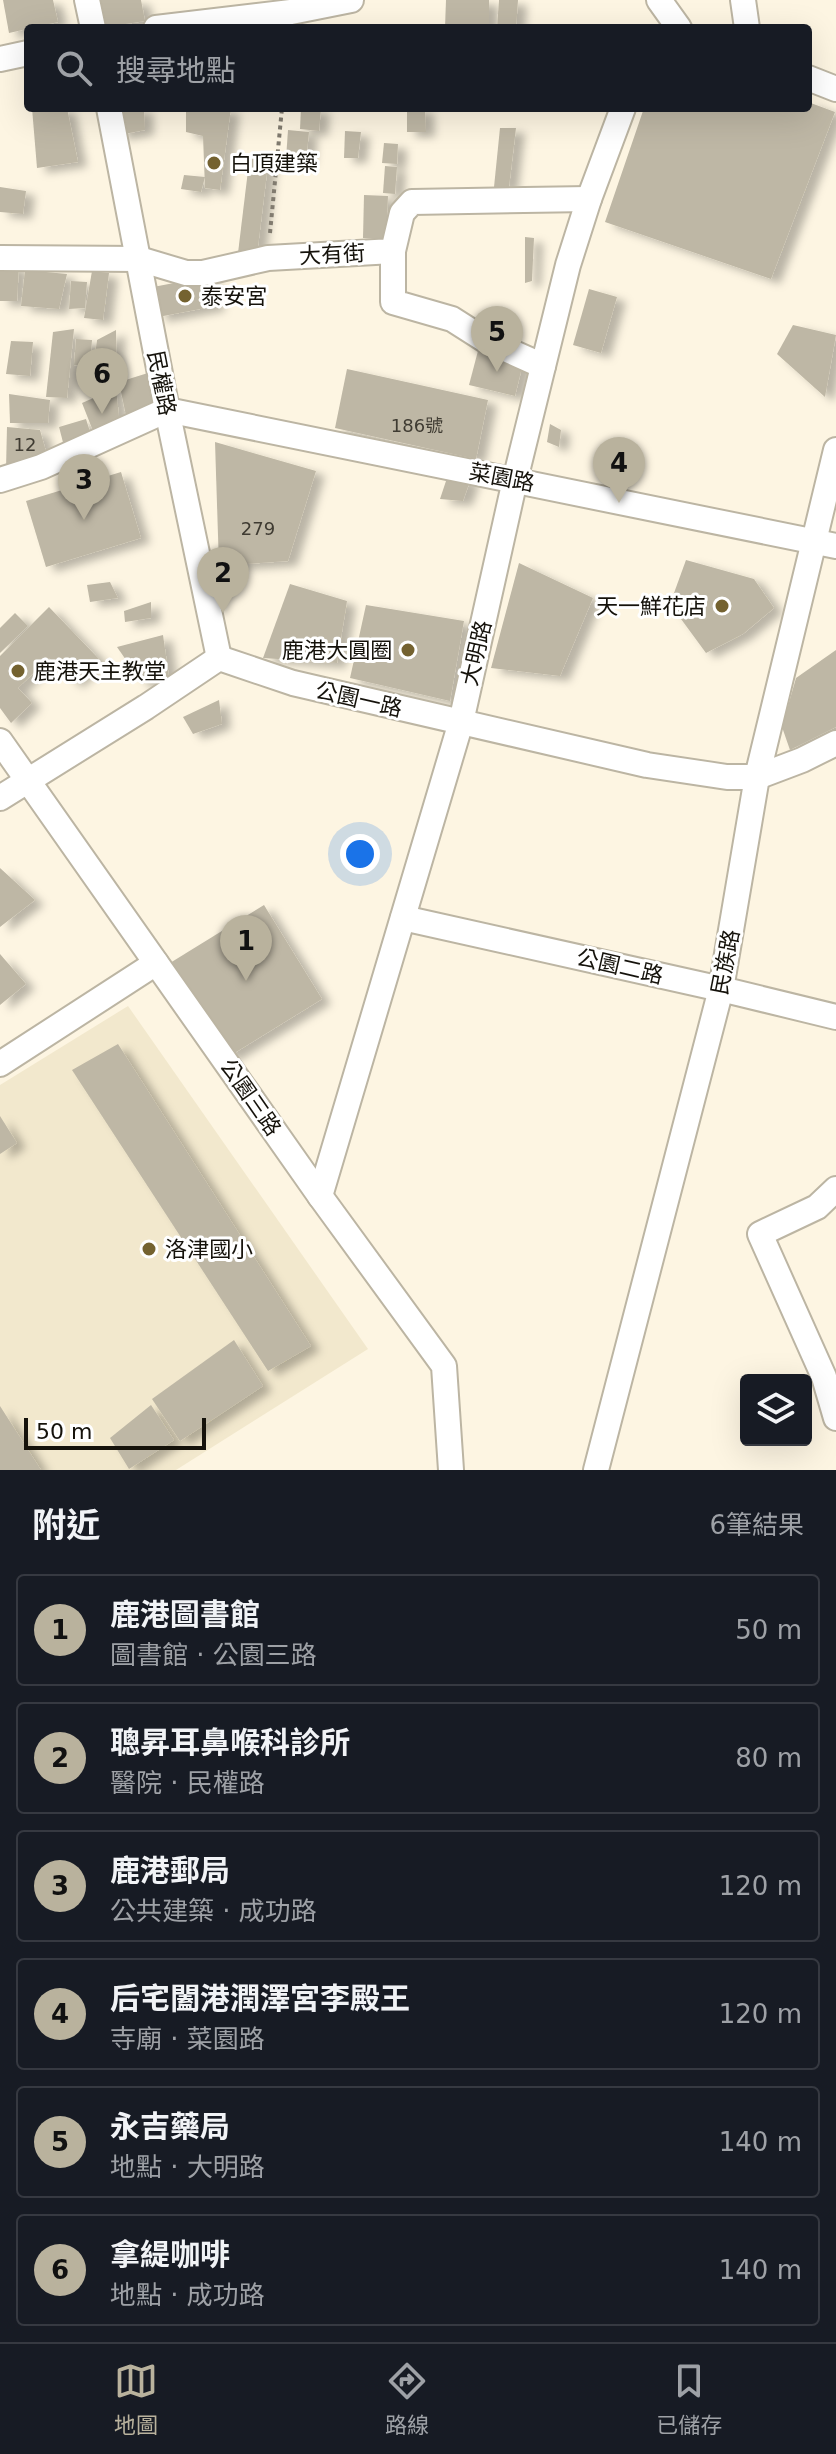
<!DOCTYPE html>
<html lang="zh-TW">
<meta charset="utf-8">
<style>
:root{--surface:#171b24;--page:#242831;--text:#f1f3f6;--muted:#9ea1a6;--line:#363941;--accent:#b9b29d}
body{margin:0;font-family:"DejaVu Sans","Noto Sans TC",sans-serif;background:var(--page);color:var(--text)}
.controls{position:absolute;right:24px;bottom:24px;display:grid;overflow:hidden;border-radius:8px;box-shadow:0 8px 32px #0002}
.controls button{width:72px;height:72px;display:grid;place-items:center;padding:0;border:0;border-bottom:2px solid var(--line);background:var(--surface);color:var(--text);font:40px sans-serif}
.scale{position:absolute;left:24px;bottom:20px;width:182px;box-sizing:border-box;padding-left:8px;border:4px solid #15120b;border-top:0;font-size:22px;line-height:28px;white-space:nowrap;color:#15120b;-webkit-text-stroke:6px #fff;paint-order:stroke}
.you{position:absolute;left:360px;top:854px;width:28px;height:28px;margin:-20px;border:6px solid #fff;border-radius:50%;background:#1a73e8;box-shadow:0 0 0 12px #1a73e833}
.badge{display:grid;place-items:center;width:52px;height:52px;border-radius:50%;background:var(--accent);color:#111;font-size:26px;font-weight:700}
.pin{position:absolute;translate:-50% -66px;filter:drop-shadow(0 2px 4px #0008)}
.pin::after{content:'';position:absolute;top:42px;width:28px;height:24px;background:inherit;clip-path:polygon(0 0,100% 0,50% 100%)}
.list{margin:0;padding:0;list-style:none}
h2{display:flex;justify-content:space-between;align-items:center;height:104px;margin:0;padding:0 32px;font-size:34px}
h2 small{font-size:26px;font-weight:400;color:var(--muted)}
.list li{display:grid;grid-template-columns:52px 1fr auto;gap:24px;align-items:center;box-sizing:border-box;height:112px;margin:0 16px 16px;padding:0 16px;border:2px solid var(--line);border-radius:8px}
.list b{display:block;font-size:30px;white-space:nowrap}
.list p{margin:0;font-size:26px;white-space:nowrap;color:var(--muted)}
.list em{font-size:26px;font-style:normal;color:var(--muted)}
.icon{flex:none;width:44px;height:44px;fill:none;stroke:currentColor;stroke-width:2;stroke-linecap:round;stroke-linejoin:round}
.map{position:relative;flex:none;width:836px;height:1470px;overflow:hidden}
.search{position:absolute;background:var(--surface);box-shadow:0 8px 32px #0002;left:24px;right:24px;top:24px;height:88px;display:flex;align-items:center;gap:20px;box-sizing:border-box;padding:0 28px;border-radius:8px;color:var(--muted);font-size:30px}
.sheet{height:872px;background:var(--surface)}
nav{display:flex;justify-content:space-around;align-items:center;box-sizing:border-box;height:112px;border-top:2px solid var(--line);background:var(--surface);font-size:22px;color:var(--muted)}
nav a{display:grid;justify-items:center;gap:4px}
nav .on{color:var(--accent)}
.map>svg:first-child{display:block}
.built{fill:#f2e8cd}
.building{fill:#beb7a5;filter:url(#shadow)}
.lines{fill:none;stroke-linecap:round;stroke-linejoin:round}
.minor-casing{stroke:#bcb5a3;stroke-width:28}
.path{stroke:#817b6f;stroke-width:4;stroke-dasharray:4 4;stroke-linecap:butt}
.minor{stroke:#fff;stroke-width:24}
.poi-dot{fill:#746230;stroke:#fff;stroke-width:3}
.labels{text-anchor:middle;stroke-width:6;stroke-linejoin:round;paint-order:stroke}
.number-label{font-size:18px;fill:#3f3b32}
.poi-label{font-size:22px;fill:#15120b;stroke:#fff;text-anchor:start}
.street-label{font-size:22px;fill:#15120b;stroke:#fff}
</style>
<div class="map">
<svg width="836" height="1470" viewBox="0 0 836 1470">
<defs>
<filter id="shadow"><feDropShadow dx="9" dy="5" stdDeviation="4" flood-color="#0004"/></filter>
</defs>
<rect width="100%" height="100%" fill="#fdf5e2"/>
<path class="built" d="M128,1006L368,1349L176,1470H0V1085Z"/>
<g class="building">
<path d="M3,0H53L58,22L9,33Z"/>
<path d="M93,0H141L145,21L100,28Z"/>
<path d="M446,0H489V28H445Z"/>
<path d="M499,0H518L516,28H497Z"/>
<path d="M808,102L835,112L771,279L605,222L644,108H808Z"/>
<path d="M32,108H67L78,162L37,168Z"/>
<path d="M115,108H144L145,130L119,135Z"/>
<path d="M186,108H231L220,190L205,188L203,136L186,132Z"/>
<path d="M301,108H321L319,131L300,129Z"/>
<path d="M407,108H425L426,132H407Z"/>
<path d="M500,128H516L509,187H494Z"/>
<path d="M288,130L309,132L306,161L286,159Z"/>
<path d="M345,131L361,132L358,158H344Z"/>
<path d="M384,143L398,144L397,164L382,163Z"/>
<path d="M250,154L269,156L257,255L238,253Z"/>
<path d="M385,166L397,167L395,194L383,193Z"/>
<path d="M184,175L205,177L201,192L181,189Z"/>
<path d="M0,187L26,191L23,214L0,212Z"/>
<path d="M364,195L388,196L386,239L363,238Z"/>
<path d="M525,237L534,238L532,281L525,283Z"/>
<path d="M0,264L19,265L17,301H0Z"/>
<path d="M25,270L67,274L59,309L21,306Z"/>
<path d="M92,271L109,273L103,320L84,318Z"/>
<path d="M211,276L216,306L158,317L153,287Z"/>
<path d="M71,281L87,282L85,308L69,309Z"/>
<path d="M589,289L617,297L601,353L573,345Z"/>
<path d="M793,325L836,335L825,397L777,354Z"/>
<path d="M74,329L67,398L46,397L53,332Z"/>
<path d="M116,330L117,379L91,385L97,340Z"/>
<path d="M76,339L92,340L90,366L74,365Z"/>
<path d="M11,341L33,342L30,376L6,374Z"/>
<path d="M479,347L524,359L515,396L469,385Z"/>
<path d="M347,369L488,400L476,459L335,428Z"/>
<path d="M148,373L157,404L126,416L119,382Z"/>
<path d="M116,388L120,426L95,436L82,403Z"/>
<path d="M9,394L50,400L48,423H10Z"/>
<path d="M86,419L92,438L65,450L59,427Z"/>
<path d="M550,424L561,430L559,447L547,442Z"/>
<path d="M7,427L40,430L47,455L6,469Z"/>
<path d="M215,442L316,471L288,561L219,566Z"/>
<path d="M121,472L141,538L46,567L26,501Z"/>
<path d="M448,475L471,478L463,501L440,499Z"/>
<path d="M686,560L754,579L774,608L743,634L706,653L670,604Z"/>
<path d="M519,563L593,598L560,676L491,668Z"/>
<path d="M110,582L118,598L90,602L87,585Z"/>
<path d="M290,584L347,601L337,663L263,658Z"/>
<path d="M151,602V618L125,622L124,611Z"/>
<path d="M366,605L464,621L450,701L350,678Z"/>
<path d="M49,607L99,659L74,683L49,658L18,688L32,703L11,723L0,708V656Z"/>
<path d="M15,613L28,626L0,653V628Z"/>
<path d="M163,635L169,677L142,683L117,647Z"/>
<path d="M836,650V727L790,750L782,727L796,678Z"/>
<path d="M219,700L222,724L193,734L183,717Z"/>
<path d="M0,868L35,900L0,927Z"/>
<path d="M264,905L322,999L228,1057L170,963Z"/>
<path d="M0,954L26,984L0,1005Z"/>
<path d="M118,1044L311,1346L268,1371L72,1070Z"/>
<path d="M0,1116L17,1143L0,1154Z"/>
<path d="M234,1340L263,1386L180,1441L152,1399Z"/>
<path d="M151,1405L174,1440L129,1469L110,1438Z"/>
<path d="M0,1406L41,1470H0Z"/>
</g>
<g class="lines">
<defs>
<g id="minor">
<path d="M87,0L93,28"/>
<path d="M659,0L679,28"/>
<path d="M743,0L747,28"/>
<path d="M156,28L291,12L351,0"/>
<path d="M0,59L28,53"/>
<path d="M808,78L836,89"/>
<path d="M109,108L167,410L219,658"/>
<path d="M393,251V302L452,319L485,340L543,366"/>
<path d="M0,258L139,259L186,273H203L268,258L393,251L402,213L412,202L589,199"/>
<path d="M0,480L41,467L167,410L836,546"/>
<path d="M0,741L320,1196L444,1366L451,1470"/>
<path d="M0,798L146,707L219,658L293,683L647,765L727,777H757L802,760L836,743"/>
<path d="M403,918L721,989L836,1017"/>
<path d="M0,1064L156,963"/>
<path d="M836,1189L817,1207L760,1234L824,1377L836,1418"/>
<path d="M320,1196L461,722L515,480L568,265L589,199L623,108"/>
<path d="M596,1470L721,989L757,777L836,450"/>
</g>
</defs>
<use href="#minor" class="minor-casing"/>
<path class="path" d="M270,233L282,108"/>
<use href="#minor" class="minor"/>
</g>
<g class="poi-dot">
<circle cx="214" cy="163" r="8"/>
<circle cx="185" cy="296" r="8"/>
<circle cx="722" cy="606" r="8"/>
<circle cx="408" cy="650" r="8"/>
<circle cx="18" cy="671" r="8"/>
<circle cx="149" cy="1249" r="8"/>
</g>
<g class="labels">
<g class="number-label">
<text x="417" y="432">186號</text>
<text x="25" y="451">12</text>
<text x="258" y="535">279</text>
</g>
<g class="poi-label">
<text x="230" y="171">白頂建築</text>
<text x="201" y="304">泰安宮</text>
<text x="706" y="614" text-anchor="end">天一鮮花店</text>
<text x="392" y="658" text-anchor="end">鹿港大圓圈</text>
<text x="34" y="679">鹿港天主教堂</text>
<text x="165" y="1257">洛津國小</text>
</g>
<g class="street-label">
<text transform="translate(332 254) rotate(-3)" y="8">大有街</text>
<text transform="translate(162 383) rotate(79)" y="8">民權路</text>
<text transform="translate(502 477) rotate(11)" y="8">菜園路</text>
<text transform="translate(476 653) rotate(-77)" y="8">大明路</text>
<text transform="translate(359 699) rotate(13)" y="8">公園一路</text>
<text transform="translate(725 962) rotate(-79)" y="8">民族路</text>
<text transform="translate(620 966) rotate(13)" y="8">公園二路</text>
<text transform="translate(251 1097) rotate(55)" y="8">公園三路</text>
</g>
</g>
</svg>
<div class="controls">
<button><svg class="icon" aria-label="layers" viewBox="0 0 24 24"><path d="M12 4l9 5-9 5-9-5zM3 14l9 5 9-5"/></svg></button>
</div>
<div class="scale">50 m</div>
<div class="you"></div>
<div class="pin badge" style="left:246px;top:981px">1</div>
<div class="pin badge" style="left:223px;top:613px">2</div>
<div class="pin badge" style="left:84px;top:520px">3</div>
<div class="pin badge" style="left:619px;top:503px">4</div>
<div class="pin badge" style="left:497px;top:372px">5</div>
<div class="pin badge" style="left:102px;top:414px">6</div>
<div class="search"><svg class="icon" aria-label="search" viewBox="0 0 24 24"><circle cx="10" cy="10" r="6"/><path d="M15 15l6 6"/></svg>搜尋地點</div>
</div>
<section class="sheet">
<h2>附近<small>6筆結果</small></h2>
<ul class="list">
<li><span class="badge">1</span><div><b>鹿港圖書館</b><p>圖書館 · 公園三路</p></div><em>50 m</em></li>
<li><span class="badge">2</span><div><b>聰昇耳鼻喉科診所</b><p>醫院 · 民權路</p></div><em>80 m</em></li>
<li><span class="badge">3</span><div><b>鹿港郵局</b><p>公共建築 · 成功路</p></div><em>120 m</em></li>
<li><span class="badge">4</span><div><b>后宅闔港潤澤宮李殿王</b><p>寺廟 · 菜園路</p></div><em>120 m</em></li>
<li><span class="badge">5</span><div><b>永吉藥局</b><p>地點 · 大明路</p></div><em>140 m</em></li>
<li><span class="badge">6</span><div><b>拿緹咖啡</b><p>地點 · 成功路</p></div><em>140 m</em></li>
</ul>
</section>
<nav>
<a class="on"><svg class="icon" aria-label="map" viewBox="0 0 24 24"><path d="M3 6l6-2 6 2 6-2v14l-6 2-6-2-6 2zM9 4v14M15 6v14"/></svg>地圖</a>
<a><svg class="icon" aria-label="directions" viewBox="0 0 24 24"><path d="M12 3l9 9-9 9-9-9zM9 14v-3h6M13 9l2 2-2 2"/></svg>路線</a>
<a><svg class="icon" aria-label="saved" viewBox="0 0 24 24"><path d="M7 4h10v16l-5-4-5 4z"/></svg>已儲存</a>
</nav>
